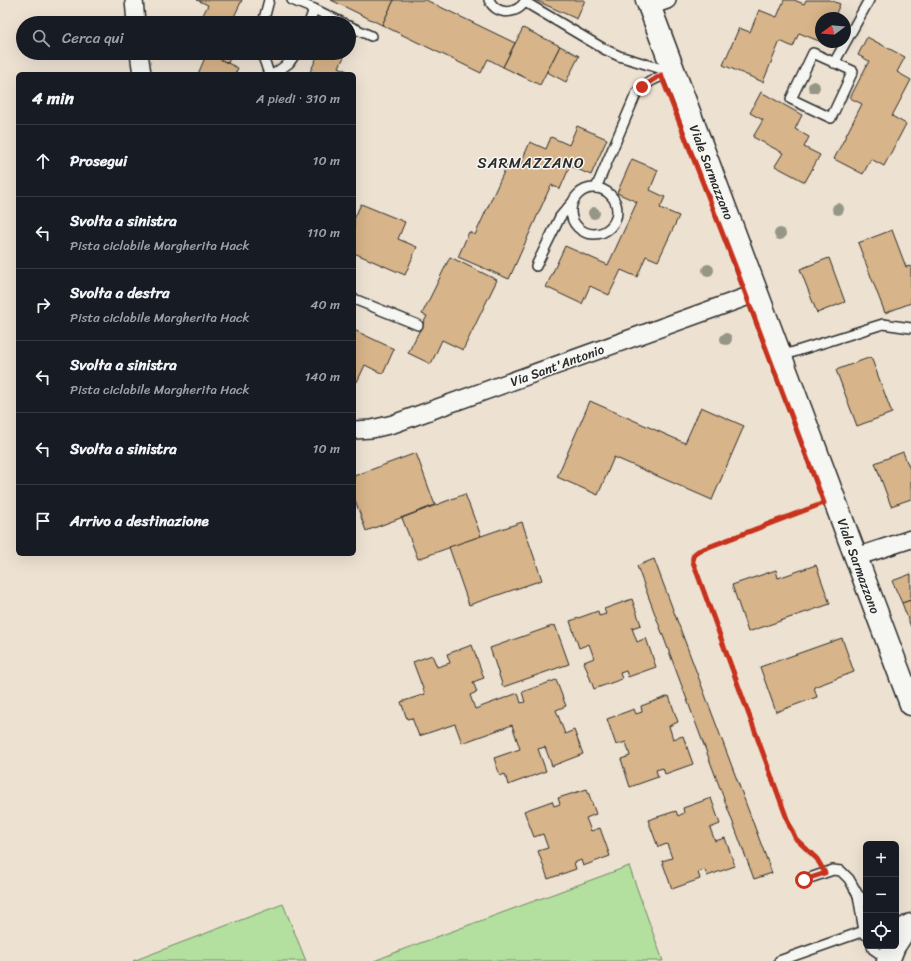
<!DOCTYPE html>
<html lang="it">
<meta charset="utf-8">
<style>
:root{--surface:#171b24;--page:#242831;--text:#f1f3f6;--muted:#9ea1a6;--line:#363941}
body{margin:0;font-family:Sriracha,sans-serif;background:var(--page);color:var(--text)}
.controls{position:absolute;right:12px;bottom:12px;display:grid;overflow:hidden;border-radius:6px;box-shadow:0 4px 16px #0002}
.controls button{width:36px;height:36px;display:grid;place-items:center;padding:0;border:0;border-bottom:1px solid var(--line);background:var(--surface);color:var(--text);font:20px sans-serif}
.compass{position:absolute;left:815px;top:12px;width:36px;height:36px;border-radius:50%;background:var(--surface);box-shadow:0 4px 16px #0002;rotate:254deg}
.stop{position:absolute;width:12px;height:12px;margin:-9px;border:3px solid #c8321e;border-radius:50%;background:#fff}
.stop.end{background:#c8321e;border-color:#fff;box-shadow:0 1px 4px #0008}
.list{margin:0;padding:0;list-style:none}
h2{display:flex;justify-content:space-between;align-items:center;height:52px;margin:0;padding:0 16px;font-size:17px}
h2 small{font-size:13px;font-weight:400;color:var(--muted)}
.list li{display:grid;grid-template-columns:26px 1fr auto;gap:12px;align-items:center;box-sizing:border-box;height:72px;padding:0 16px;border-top:1px solid var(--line)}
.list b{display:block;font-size:15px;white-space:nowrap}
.list p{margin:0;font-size:13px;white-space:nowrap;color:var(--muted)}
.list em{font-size:13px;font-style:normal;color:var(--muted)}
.icon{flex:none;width:22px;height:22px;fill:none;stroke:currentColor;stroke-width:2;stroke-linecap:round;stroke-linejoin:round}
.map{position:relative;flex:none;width:911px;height:961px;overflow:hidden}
.search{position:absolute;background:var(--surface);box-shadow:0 4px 16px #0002;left:16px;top:16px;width:340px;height:44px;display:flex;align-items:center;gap:10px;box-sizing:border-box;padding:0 14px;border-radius:22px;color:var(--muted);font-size:15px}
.panel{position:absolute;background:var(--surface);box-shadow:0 4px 16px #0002;left:16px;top:72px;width:340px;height:484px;border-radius:6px}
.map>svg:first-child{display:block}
.green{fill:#b3e09e;stroke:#6f8664}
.building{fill:#d7b489;stroke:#2b2b2b}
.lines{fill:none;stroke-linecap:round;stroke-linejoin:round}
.service-casing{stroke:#2b2b2b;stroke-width:12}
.minor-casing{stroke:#2b2b2b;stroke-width:20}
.tertiary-casing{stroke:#2b2b2b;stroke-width:25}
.path{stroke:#2b2b2b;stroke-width:2.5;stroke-dasharray:3 3;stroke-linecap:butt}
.service{stroke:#f6f6f2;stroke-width:9}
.minor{stroke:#f6f6f2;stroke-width:17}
.tertiary{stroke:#f6f6f2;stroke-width:22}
.tree{fill:#959686}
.route{stroke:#c8321e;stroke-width:5}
.labels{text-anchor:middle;stroke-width:3;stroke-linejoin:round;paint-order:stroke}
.street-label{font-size:13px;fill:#2b2b2b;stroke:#f6f6f2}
.quarter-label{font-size:15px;letter-spacing:1px;fill:#2b2b2b;stroke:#f6f6f2}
</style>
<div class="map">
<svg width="911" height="961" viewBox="0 0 911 961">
<rect width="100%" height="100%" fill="#ede2d2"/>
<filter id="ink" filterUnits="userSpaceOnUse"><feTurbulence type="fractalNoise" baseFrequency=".025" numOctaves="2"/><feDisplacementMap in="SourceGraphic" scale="8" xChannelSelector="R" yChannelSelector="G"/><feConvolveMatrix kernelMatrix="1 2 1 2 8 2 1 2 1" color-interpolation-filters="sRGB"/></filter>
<g filter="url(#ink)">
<g class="green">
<path d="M629,866L663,961H374L404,949Z"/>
<path d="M283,904L306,961H133Z"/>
</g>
<g class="building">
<path d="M197,0H242L231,23H199L208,5Z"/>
<path d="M331,0H394L382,25Z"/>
<path d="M394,0H426L515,43L503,67L488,59L481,73L382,25Z"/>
<path d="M535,0H585L577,19Z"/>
<path d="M784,0H794L804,4L806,0H830L840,4L834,18H821V42H824V43L799,33L793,47L780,41L763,82L723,65L739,28L750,32L759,10L777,17Z"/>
<path d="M523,28L560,46L540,85L503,67Z"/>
<path d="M867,37L905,57L897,72L911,80L892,116L906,124L884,166L871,159L863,174L834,159L862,104L850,98L869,61L858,55Z"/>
<path d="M560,46L579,56L566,82L547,72Z"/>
<path d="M207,53L238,68L235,74H198Z"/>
<path d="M207,53H232L228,63Z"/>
<path d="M319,53H346L339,67L353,74H309Z"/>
<path d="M761,92L802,115L795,129L809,137L804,147L820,155L805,182L775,166L783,153L753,137L763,120L750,113Z"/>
<path d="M577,126L607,139L591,175L570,166L560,189L551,185L509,279L458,257L469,232L475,235L507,165L518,170L530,142L546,149L551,137L569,145Z"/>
<path d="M632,159L658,170L650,190L665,197L660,208L679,216L658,261L646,256L637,277L621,270L609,295L590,286L582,304L546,287L565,246L608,265L637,202L617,193Z"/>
<path d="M361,204L405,222L398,239L417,247L405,275L354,253V219Z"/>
<path d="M892,230L906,267L911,266V303L885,313L858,243Z"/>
<path d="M450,257L497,280L463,350L442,340L431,364L408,353L427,316L422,314Z"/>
<path d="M829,258L845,302L817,313L800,269Z"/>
<path d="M354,330L394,349L383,374L365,365L357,382L354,381Z"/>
<path d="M871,357L892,413L857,426L836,370Z"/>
<path d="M590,401L685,443L701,407L744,426L712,500L614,457L598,495L557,477Z"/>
<path d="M903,452L911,472V499L891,506L875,463Z"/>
<path d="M416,453L435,505L366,531L354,497V476Z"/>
<path d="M465,494L481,536L418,559L402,518Z"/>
<path d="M522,522L542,580L469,605L449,547Z"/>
<path d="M654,559L772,873L754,879L637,566Z"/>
<path d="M816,565L830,604L748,632L732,585L776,570L778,578Z"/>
<path d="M911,574V600L902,603L892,581Z"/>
<path d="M632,599L641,625L632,628L637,642L646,638L656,667L628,677L626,671L620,673L622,679L594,689L584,662L594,658L589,644L579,648L570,621L598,611L599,616L606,614L604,609Z"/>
<path d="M911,600V627L902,603Z"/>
<path d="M555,625L569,664L503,687L490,648Z"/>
<path d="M842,638L854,672L814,687L817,697L776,712L760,667Z"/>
<path d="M472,645L484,678L473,682L477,692L470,695L475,709L518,693L521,703L525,702L522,692L556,680L566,706L556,710L565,734L574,730L583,754L552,766L545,747L538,749L546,771L508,785L505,774L500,776L494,758L520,749L512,725L462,743L455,724L419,736L412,718L407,719L401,702L425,694L413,662L432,655L437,667L450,663L447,654Z"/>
<path d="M669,696L678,722L669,726L673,739L683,736L693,764L665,774L663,768L656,770L658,777L630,787L621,759L630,756L626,742L616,745L607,719L634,709L636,714L642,712L641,706Z"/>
<path d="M587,789L596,814L586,818L591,831L600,828L610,856L583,866L581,860L574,863L576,869L548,879L538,851L548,848L543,834L534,837L524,811L552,801L554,806L560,804L558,798Z"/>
<path d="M711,798L720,824L710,828L715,841L725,838L735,866L707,876L705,870L698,872L700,879L672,889L662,861L672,858L667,844L658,847L648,820L676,811L678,816L684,813L683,808Z"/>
</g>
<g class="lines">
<defs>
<g id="service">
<path d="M292,0L314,9"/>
<path d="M489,0C497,16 517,15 526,0"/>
<path d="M525,2L604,49L619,56L672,72"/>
<path d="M263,23L269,0"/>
<path d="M309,23L314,9L343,23"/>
<path d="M349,26L371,36"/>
<path d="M262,53L269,74"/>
<path d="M813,53L853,71L831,118L791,99Z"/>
<path d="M834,63L869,0"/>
<path d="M274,74L289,63L296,53"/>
<path d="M596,188L636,94C646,82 657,76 672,74"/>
<circle cx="594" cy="211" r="23"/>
<path d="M536,266L560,217L571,204"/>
<path d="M354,299L418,325"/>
<path d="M781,356L883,324L911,328"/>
<path d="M804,880L833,870L841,871L849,879L858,895"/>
<path d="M866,901L858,895L864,931L866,935"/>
<path d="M872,946L873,949L889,960"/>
<path d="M779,961L864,931"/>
</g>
<g id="minor">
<path d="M134,0L136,23"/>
<path d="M650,6L667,0"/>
<path d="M139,53L142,74"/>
<path d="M354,430L372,429L393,424L757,293"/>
<path d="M856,557L911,539"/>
</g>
<g id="tertiary">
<path d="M647,0L911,704"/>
<path d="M896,943L905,929L911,925"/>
<path d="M888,961L894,946"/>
</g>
</defs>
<use href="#service" class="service-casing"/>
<use href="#minor" class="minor-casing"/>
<use href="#tertiary" class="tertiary-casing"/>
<path class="path" d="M813,507L698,551C694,554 692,557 693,562L790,827L796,839L817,859"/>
<use href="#service" class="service"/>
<use href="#minor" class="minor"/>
<use href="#tertiary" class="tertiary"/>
</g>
<g class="tree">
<circle cx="814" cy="87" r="6"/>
<circle cx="838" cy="209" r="6"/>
<circle cx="594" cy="213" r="6"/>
<circle cx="780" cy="234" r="6"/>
<circle cx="708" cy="270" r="6"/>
<circle cx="726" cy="339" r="6"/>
</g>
</g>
<g class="lines" filter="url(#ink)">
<path class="route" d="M642,87L661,75L734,263L824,503L698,551C694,554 692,556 693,562L790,827L796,839L817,859L825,873L804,880"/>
</g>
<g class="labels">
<g class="street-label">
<text transform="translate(712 172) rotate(69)" y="5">Viale Sarmazzano</text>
<text transform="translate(557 365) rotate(-20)" y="5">Via Sant'Antonio</text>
<text transform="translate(859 566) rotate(70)" y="5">Viale Sarmazzano</text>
</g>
<g class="quarter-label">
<text x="531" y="168">SARMAZZANO</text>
</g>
</g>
</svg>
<div class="controls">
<button>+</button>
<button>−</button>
<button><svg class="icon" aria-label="locate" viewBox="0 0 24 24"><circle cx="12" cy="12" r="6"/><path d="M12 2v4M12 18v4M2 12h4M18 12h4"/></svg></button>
</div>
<svg class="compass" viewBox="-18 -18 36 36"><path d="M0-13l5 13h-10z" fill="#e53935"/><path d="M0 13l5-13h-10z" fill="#9ea1a6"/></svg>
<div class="stop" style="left:804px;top:880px"></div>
<div class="stop end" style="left:642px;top:87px"></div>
<div class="search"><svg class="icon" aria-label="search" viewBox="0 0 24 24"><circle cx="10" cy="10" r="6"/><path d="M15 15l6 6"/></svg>Cerca qui</div>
<section class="panel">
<h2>4 min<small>A piedi · 310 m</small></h2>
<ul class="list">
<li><svg class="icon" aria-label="ahead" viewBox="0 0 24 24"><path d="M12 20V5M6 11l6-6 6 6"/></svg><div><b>Prosegui</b></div><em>10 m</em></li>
<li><svg class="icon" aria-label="left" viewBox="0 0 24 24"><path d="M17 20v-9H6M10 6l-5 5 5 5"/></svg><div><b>Svolta a sinistra</b><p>Pista ciclabile Margherita Hack</p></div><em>110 m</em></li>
<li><svg class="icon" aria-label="right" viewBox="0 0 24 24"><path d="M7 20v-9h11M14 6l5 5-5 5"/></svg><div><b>Svolta a destra</b><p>Pista ciclabile Margherita Hack</p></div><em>40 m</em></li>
<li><svg class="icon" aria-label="left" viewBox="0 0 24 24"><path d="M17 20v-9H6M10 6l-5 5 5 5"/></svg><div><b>Svolta a sinistra</b><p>Pista ciclabile Margherita Hack</p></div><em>140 m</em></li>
<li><svg class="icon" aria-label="left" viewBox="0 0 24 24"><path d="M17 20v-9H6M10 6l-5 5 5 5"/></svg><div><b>Svolta a sinistra</b></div><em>10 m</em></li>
<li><svg class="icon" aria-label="arrive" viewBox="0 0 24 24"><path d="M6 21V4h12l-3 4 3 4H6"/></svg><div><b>Arrivo a destinazione</b></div></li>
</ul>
</section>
</div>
